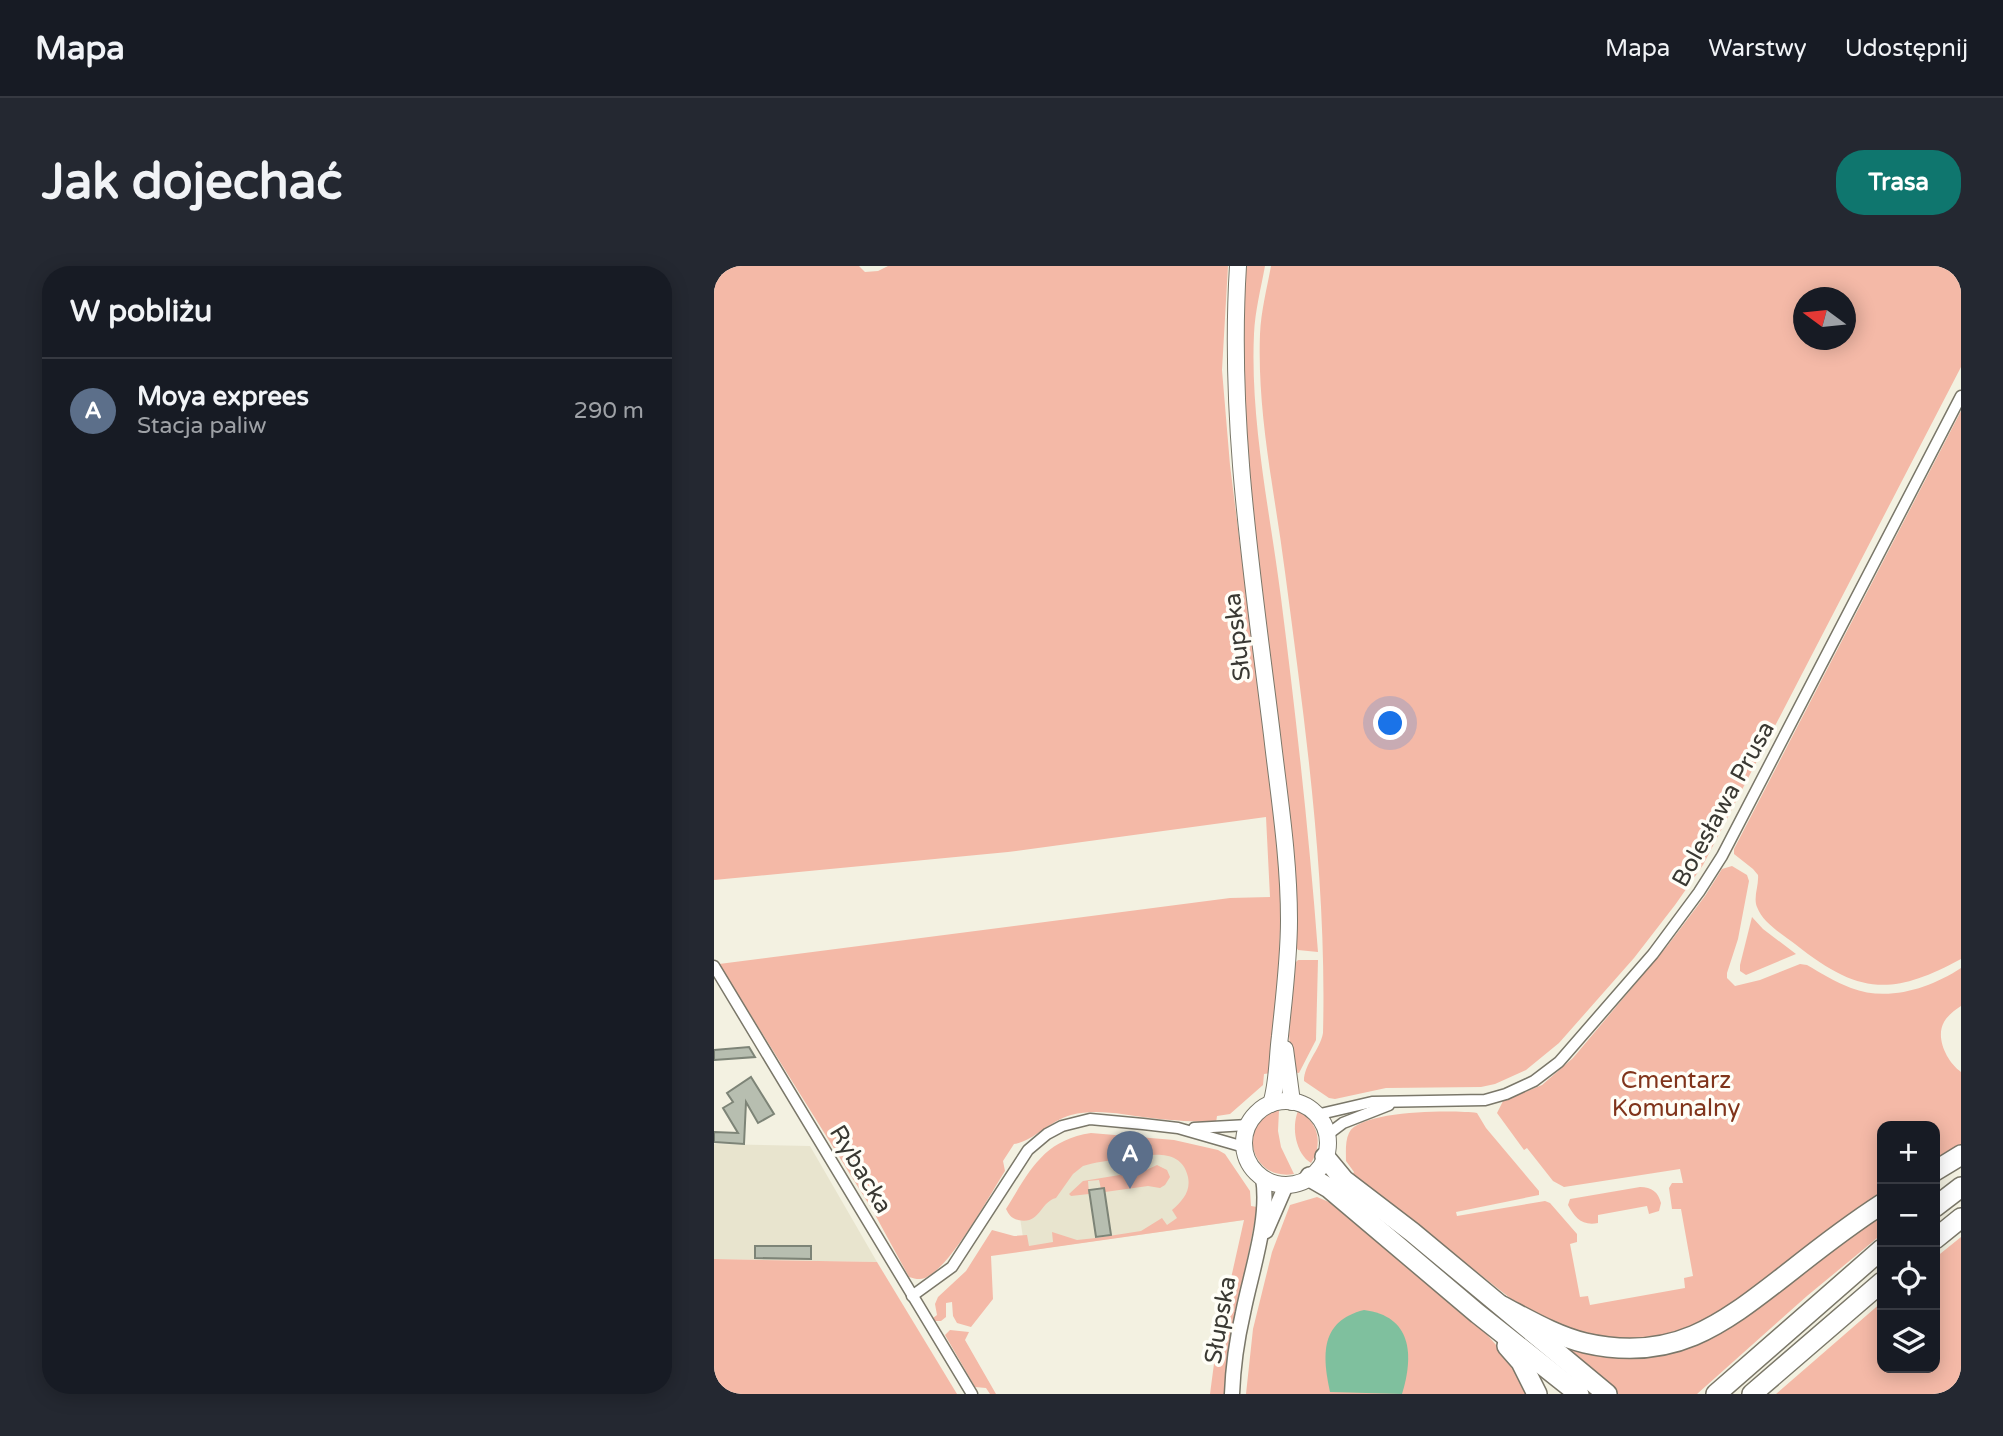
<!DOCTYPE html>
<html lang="pl">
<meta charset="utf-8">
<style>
:root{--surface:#171b24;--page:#242831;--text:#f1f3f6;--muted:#9ea1a6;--line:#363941;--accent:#0f766e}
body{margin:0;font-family:"Varela Round",sans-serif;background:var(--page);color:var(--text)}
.controls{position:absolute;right:21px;bottom:21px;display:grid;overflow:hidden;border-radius:14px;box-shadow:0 4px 18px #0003}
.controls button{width:63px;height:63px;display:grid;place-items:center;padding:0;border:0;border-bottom:2px solid var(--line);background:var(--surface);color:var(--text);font:35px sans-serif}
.compass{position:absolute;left:1079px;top:21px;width:63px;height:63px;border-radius:50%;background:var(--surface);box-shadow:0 4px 18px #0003;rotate:285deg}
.you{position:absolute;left:677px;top:458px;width:24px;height:24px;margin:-18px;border:5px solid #fff;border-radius:50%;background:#1a73e8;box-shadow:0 0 0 10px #1a73e833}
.badge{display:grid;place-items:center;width:46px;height:46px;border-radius:50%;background:var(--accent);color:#fff;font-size:23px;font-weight:700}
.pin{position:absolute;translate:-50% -58px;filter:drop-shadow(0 2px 4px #0008)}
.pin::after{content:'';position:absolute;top:37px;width:24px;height:21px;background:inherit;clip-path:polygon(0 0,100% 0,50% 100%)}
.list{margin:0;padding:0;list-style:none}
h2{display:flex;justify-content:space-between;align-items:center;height:91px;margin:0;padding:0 28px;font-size:30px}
h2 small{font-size:23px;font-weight:400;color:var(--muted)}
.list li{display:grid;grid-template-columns:46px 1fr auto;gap:21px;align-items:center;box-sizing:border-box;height:105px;padding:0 28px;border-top:2px solid var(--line)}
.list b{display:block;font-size:26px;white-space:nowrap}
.list p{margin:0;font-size:23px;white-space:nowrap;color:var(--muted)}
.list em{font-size:23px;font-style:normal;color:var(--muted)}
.icon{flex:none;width:38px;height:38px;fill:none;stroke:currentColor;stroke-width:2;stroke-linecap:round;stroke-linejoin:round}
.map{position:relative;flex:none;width:1247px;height:1128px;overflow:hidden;border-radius:28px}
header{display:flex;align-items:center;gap:42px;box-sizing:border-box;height:98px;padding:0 35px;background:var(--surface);border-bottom:2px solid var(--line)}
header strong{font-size:33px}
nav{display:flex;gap:38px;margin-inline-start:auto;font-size:24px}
.intro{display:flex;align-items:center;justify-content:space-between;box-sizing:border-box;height:168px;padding:0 42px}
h1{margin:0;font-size:49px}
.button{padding:18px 32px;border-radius:28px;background:var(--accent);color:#fff;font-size:24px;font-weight:700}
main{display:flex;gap:42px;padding:0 42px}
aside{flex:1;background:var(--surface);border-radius:28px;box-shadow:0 4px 18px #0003}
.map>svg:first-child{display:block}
.built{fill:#e8e4ce}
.green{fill:#f4b9a7;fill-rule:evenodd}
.water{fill:#7fc09e}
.building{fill:#b7beb0;stroke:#7d8477;stroke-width:2}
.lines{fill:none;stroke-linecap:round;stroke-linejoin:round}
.minor-casing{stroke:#7a7769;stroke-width:13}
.secondary-casing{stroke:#7a7769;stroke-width:17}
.primary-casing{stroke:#7a7769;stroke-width:18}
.motorway-casing{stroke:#7a7769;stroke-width:22}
.minor{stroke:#fff;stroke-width:10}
.secondary{stroke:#fff;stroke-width:14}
.primary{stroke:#fff;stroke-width:16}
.motorway{stroke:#fff;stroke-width:19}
.labels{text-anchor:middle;stroke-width:7;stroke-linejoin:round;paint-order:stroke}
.street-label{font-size:24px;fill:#3a3933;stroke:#fffef7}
.park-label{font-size:24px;fill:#80341b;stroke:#fffef7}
</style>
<header>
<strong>Mapa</strong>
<nav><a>Mapa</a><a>Warstwy</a><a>Udostępnij</a></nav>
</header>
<div class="intro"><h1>Jak dojechać</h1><a class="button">Trasa</a></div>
<main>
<aside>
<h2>W pobliżu<small></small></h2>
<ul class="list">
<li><span class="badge" style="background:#5c6f8a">A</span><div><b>Moya exprees</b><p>Stacja paliw</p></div><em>290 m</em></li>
</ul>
</aside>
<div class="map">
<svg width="1247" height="1128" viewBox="0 0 1247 1128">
<rect width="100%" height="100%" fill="#f3f1e1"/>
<g class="built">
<path d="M0,878L96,880L163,996L0,993Z"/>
<path d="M445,885L476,892L530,954L311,985L305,945L332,902Z"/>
</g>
<g class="green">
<path d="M0,0H145L151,6L164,5L174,0H514L508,104L516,199L565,589C569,662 563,734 557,807L550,808L549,819L516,848L503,850L502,857C481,855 459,855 437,852C410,849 384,842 357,849C335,855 320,875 300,878L289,895L291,905C275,930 237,1001 211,1012C206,1014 201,1013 195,1011L159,945L5,698L516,632L556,631L552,551L294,586L0,614Z"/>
<path d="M530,0H551C547,22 541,45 540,68C536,155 556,246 567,332C582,450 595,567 604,686L584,684L581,679L532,198L526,90Z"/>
<path d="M557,0H1247V101L989,599L961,639L920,692L845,777L812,804L781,818L767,821L672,822L621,833L615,832L590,815C590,798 606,784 609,767C613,613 591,458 571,306C561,227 543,149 546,68C547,45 553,22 557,0ZM1090,32H1132V74H1090Z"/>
<path d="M1247,145V693C1177,731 1144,728 1081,678C1068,668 1049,657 1043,641C1039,631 1045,620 1044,609L1039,603L1020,588V583Z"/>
<path d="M1018,600L1033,609L1035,615L1024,673L1013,707V712L1021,720L1046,714L1086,698L1093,699C1107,707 1121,716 1137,722C1173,736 1215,723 1247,702V740C1241,744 1234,749 1230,756C1221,772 1233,796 1247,806V881L1221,897V860H1168V930L1004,1051L948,1072L894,1074L854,1063L827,1051L796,1032L713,967L637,911L640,906L632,895C632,887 631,875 635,867C646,844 740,844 763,847L772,862L825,925V929L742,946L743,950L831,935L836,937L863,968V976L856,978L866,1031L874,1030L876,1039L971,1022L970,1012L979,1010L967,943H958L955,922L958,917H969L966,903L850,921L839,915L813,882L810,884L783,847L789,835L828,819L859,792L954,679L991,630L1008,603Z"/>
<path d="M1038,651L1049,663L1082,688L1032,709L1026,705V699Z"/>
<path d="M584,694H604L602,774L585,807L578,806L575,769L580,698Z"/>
<path d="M565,844L564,865L567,881L580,908C533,916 523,850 565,844Z"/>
<path d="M584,845C605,856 609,878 597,897C582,888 577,862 584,845Z"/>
<path d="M377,867L460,874L504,884L511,888L536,925L537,940L543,941C533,1004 514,1065 510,1128H496L503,1075L530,954L277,990L279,1033L257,1061L243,1057L239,1050L238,1036L232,1037V1051L227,1055H221L219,1052L223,1049L221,1038L224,1031L252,1005L278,964L300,970L313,969L315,980L339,976L338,966L363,974L382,972L427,965L448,952L453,959L463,952L458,944C468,935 477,926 474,911C467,879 430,890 407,893C394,895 381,896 369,900L359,908L342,932C326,936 326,959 304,954C297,952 295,949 292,943C315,906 329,874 377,867Z"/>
<path d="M443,899L453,904L456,911L451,919L446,922L434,920L391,926V923H387L385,914L374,915L375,928L357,930L355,928L369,915L430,905Z"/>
<path d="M926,921C938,921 944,926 947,937L945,945L935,948L933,940L884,949V957C868,960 861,952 854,939L856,933Z"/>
<path d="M603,931L615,936L620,931L769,1064L796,1095L815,1128H532L539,1063L558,986L576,939Z"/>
<path d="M1168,945V968L1093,1030L983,1128H904L828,1067L953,1084Z"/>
<path d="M1247,971V1128H1062L1168,1036V1102H1221V992Z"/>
<path d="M0,993L163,996L243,1128H0Z"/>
<path d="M236,1064L255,1066L251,1074L282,1128H276L272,1122L261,1121L231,1069Z"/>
</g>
<path class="water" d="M650,1044C698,1050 700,1089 688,1128L616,1126C608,1089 606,1055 650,1044Z"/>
<g class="building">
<path d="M35,781L41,791L0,794V784Z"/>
<path d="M37,811L60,848L44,857L32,836L30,878L0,876V866L24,867L9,842L19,836L13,827Z"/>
<path d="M390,922L397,969L382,971L375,924Z"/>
<path d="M41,980H97V993L41,992Z"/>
</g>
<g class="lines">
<defs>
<g id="minor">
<path d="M0,700L258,1128"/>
<path d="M602,849L658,836L771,834L792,828L820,815L845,796L939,688L985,626L1008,590L1247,130"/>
<path d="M480,862L534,859"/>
<path d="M613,869L629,857L675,839"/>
<path d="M198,1030L238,1001L314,884L333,868L348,860L376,853L429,858L464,862L530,881"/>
</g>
<g id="secondary">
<path d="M552,965L572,919"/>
<path d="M518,1128C519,1101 523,1073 529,1047C537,1006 556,953 549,912"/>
</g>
<g id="primary">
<path d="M524,0C514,158 539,313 558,469C565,530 575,592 575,654C575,693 570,731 566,770C563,792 564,816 557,838"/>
<path d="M571,783L578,836"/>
<circle cx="572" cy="877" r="42"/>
</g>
<g id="motorway">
<path d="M611,891L630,914L698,966L893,1128"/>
<path d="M1221,905L1247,889"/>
<path d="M596,911L615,922L764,1048L865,1128"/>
<path d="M1221,941L1247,921"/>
<path d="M1221,973L1247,952"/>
<path d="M788,1040C815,1054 842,1070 871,1077C962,1098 1011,1056 1078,1004C1107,981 1137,958 1168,938"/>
<path d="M793,1080L807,1096L823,1128"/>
<path d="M1002,1128L1168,983"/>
<path d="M1038,1128L1168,1016"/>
</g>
</defs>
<use href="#minor" class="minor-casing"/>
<use href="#secondary" class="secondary-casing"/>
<use href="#primary" class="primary-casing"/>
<use href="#motorway" class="motorway-casing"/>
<use href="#minor" class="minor"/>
<use href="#secondary" class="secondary"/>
<use href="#primary" class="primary"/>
<use href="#motorway" class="motorway"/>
</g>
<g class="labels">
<g class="street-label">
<text transform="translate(523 371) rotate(-97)" y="8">Słupska</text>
<text transform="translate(1009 538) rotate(-61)" y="8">Bolesława Prusa</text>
<text transform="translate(147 903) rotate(59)" y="8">Rybacka</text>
<text transform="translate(506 1054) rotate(-80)" y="8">Słupska</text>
</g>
<g class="park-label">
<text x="962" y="822">Cmentarz<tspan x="962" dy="28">Komunalny</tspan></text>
</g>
</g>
</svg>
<div class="controls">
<button>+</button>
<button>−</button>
<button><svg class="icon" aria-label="locate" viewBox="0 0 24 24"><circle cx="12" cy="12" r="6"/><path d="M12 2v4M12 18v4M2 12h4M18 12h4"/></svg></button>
<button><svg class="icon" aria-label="layers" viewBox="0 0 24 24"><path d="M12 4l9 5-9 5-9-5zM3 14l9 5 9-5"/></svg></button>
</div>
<svg class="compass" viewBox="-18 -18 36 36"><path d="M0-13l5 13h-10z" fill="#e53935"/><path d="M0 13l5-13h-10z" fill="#9ea1a6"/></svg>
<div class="you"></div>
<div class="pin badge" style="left:416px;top:923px;background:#5c6f8a">A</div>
</div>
</main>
